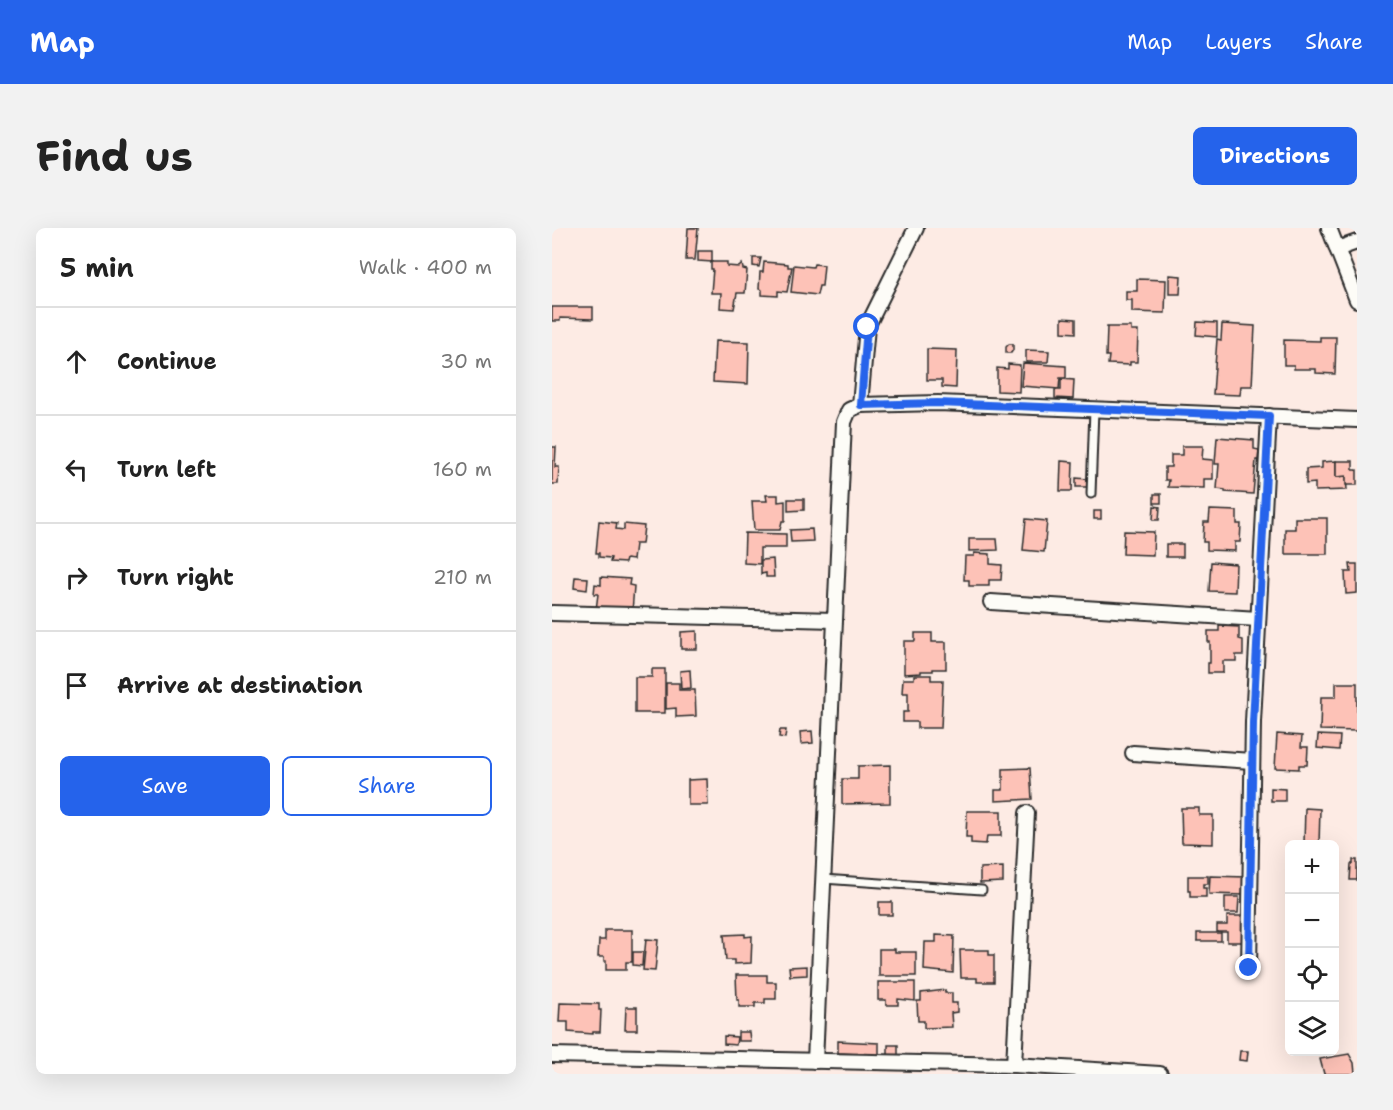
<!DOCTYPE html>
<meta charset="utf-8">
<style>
:root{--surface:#fff;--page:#f2f2f2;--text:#222;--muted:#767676;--line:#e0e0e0;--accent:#2563eb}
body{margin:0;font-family:"Shantell Sans",sans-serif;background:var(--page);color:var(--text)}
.controls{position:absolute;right:18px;bottom:18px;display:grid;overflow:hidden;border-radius:9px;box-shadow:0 6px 24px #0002}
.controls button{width:54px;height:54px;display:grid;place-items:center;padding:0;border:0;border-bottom:2px solid var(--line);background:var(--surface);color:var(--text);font:30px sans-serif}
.stop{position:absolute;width:18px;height:18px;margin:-14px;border:4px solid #2563eb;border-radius:50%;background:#fff}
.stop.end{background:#2563eb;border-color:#fff;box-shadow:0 2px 6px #0008}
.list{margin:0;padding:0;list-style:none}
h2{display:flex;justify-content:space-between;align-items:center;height:78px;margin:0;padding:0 24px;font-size:26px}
h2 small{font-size:20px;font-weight:400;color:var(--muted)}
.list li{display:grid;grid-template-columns:39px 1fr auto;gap:18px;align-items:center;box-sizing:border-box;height:108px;padding:0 24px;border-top:2px solid var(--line)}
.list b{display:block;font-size:22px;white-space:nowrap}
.list em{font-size:20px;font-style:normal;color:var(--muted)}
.actions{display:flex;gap:12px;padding:18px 24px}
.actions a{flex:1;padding:14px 0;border:2px solid var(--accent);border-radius:9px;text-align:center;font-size:21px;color:var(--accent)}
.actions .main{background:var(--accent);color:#fff}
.icon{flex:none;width:33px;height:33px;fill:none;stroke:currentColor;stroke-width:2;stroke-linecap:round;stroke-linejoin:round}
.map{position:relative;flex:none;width:805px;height:846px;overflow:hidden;border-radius:9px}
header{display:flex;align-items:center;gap:36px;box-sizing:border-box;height:84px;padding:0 30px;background:var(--accent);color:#fff}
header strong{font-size:28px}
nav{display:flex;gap:33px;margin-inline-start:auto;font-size:21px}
.intro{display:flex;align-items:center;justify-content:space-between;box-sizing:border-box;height:144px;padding:0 36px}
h1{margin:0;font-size:42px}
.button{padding:15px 27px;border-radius:9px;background:var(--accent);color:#fff;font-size:21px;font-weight:700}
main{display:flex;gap:36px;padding:0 36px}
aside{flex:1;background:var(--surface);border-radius:9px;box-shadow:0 6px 24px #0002}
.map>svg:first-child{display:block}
.building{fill:#fdc2b7;stroke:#2b2b2b;stroke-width:1.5}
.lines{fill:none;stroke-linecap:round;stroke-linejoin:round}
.lane-casing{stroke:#2b2b2b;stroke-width:11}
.street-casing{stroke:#2b2b2b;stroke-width:18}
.lane{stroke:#fdfcf7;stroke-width:7}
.street{stroke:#fdfcf7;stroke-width:14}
.route{stroke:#2563eb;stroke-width:8}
</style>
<header>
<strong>Map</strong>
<nav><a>Map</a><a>Layers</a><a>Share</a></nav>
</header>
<div class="intro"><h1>Find us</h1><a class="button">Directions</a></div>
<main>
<aside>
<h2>5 min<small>Walk · 400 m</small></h2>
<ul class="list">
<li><svg class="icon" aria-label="ahead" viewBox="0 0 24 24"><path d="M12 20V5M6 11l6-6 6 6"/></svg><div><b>Continue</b></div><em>30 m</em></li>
<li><svg class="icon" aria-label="left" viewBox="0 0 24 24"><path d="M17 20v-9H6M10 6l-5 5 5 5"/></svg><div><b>Turn left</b></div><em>160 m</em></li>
<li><svg class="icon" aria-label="right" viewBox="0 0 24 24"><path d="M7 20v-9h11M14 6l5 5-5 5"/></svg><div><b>Turn right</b></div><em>210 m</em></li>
<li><svg class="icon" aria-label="arrive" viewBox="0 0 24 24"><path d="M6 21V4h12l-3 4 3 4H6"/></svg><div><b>Arrive at destination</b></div></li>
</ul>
<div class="actions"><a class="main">Save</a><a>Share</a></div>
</aside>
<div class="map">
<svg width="805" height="846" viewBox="0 0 805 846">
<rect width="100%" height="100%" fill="#fdebe4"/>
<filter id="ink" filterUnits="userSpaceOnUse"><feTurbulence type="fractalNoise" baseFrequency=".0167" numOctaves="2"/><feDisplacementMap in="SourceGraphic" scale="12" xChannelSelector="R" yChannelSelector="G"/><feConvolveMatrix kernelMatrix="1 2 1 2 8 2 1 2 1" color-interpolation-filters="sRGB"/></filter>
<g filter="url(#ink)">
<g class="building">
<path d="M136,0H146L143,32H134Z"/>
<path d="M146,23H160V34L146,33Z"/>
<path d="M201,30H209L207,39L201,38Z"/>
<path d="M159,34H175V38L187,39L190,36L191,41L195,42L193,65H185L182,81L168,80L169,65H159L161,41H159Z"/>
<path d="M212,34L236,36V39H240L235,64L226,63V68L210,67V62L207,61L208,44H211Z"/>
<path d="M262,36L272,37L270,58H267L265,67L239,64L242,37L261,39Z"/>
<path d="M617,47L629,48L628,66H617Z"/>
<path d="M585,51L614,52L613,85L580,84V72H574V63H585Z"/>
<path d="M0,79H41V91L8,90V93H0Z"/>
<path d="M510,90L524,91V105L510,104Z"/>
<path d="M645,94L665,95V109L644,107Z"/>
<path d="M670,96L703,98L700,158H689L688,167L661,166L665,111L669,112Z"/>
<path d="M555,99H579V103H586L585,134H578V137L556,136L557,128H554Z"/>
<path d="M768,109H784L783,146L764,145V141H742V137H732V112L768,113Z"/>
<path d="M163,113L197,114L196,156L161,154Z"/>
<path d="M457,116H461V122L459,125H454V119Z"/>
<path d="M375,121L405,122L404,160L390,159V152H375Z"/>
<path d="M474,122L497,123L496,134H474Z"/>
<path d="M471,135L514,138V150H508L507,161L469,158Z"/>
<path d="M456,136L468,137L467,164L445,163V140L456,141Z"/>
<path d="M509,151L522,152L521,171L503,170V162H509Z"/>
<path d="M665,209L702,212V221L707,222L706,232H704L701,266L673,264V262L665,261L667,236H663Z"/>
<path d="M630,218H651L650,231L661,232V251H652V260L616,259L617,252H613V239H619V227H630Z"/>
<path d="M0,219H4L3,239H7L6,256H0Z"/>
<path d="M509,233L521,234L520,263H508Z"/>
<path d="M784,233V249L794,248L795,262L763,263V255L754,256V241L770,240V234Z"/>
<path d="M784,233H801V242H805V257H794V248L784,249Z"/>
<path d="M524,250L535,251V259H524Z"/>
<rect x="602" y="266" width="7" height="9"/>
<path d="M214,267H226V274L233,273V293H230L228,302H202L200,273H215Z"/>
<path d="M236,271H252V282L236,283Z"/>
<path d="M602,278L608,279L607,292H601Z"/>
<path d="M658,282L685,283V296H689L688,314H683V323L655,322V314H651L652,294H657Z"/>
<rect x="542" y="283" width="7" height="8"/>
<path d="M743,290H775V326H733V301H743Z"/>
<path d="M474,291L495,293L492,324L471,322Z"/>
<path d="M47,293L65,295L64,301L72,302V296L92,298L90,316H83L81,332L74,331L73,335L58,334L59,330L47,329V325H44Z"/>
<path d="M260,301L261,313L239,314L238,302Z"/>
<path d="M572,303L602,304L601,327L571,326Z"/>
<path d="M193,305L234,306V320H208V336L192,335Z"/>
<path d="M417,311H445L446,322L417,323Z"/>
<rect x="614" y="316" width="17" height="13"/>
<path d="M422,325L438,326V336L450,337L449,352H437V358H417V352H412L413,328H422Z"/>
<path d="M221,331L222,349H214V345L209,346V332Z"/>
<path d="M659,334L684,336L683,364L657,363Z"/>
<path d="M798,336H805V365L794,366L793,344H799Z"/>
<path d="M23,349L36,350L35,362L22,360Z"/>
<path d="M49,349L78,351L77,357L82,358L80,384L44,382L46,366H42L43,356L49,357Z"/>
<path d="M667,398L687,399V411L691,412V427H684V433H671V445H656V435H658V414H656V403H667Z"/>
<path d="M145,403V421H129V404Z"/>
<path d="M363,405H380V414H394V441H381V443H369V445L352,446V413H363Z"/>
<path d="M100,441H113V485H83V449H100Z"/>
<path d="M138,442L139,460L129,461L128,443Z"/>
<path d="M362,447H379V452H391L389,500H365V494H351V484H356V465H350L351,451H362Z"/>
<path d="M114,455H127V462H143L144,488L124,489V480L114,481Z"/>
<path d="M784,455H805V503L768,502L769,469H784Z"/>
<path d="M228,502H234L233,510L227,509Z"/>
<path d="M260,503L261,515L249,516L248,504Z"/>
<path d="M725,506L750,508L749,519H756L755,537H747V541L723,540Z"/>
<path d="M766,507L788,508L787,522L765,520Z"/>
<path d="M338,537V575L290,576V551H306V538Z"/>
<path d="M478,540L480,571L443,573V562H451V541Z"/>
<path d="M155,551L156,577H136V552Z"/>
<path d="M719,560L733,561V573H719Z"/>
<path d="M629,580H647V587H661V616L630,615Z"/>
<path d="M753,580L768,581L767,616H752Z"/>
<path d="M415,583H449V608H435L434,616L419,615V609H414Z"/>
<path d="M801,632H805V652H798L799,636H801Z"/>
<path d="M451,639V654L428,655V640Z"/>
<path d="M636,648H656V656H651V660H654V669H638V663H636Z"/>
<path d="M658,648L694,649L693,667L657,666Z"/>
<path d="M673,669H687L686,685H673Z"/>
<rect x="327" y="674" width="13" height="13"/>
<path d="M675,688H690V714H675V704H665V697H675Z"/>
<path d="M53,702H80V734H74V742H54V733H52V729H46L47,712H53Z"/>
<rect x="645" y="705" width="24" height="8"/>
<path d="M193,706V709L200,708L199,735L182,736V732H174L172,707Z"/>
<path d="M384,707L402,708L401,745L372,742L373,714H384Z"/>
<path d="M94,711L106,712L103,743L91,742Z"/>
<path d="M327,721H343V724H364V748H327Z"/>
<path d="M408,722H437V727H442V754H425V750H409Z"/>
<path d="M81,724H91L90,738L81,737Z"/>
<path d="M255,738V747L238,748L237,739Z"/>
<path d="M184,747H215V754H224V771H213V775H203V779H187V772H185Z"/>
<path d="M326,754H363V773L346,771V777H334V772H326Z"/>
<path d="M393,762V765H400V775H405V784L399,785L400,799L372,800V793H366L365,773H369V765Z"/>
<path d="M8,775L47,776V782H49L48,804H41V806L16,804V794H7Z"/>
<path d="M74,779H85V802H73Z"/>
<path d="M186,804H197L198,813H186Z"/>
<path d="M172,808L185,809L184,817L172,816Z"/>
<path d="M286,813L327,815V827L286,825Z"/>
<rect x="336" y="817" width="10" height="13"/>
<path d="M688,823H696L695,833L687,832Z"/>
<path d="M797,826L802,835L803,846H772L768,831Z"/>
</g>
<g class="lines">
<defs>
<g id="lane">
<path d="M539,266L542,181"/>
<path d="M271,651L430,662"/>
</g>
<g id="street">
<path d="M777,0L805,72"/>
<path d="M785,21L805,14"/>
<path d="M308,177L315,99L364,0"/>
<path d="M439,374L706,391"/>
<path d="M0,385L283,392"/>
<path d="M581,525L700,533"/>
<path d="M697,740L701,494L717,188"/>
<path d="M0,827L462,837L608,846"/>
<path d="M263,833L292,194L297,182L308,177L386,175L805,192"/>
<path d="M462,837L475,585"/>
</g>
</defs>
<use href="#lane" class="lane-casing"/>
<use href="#street" class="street-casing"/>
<use href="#lane" class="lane"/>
<use href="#street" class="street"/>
</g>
</g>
<g class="lines" filter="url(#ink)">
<path class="route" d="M315,99L309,177L386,175L717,188L701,495L697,740"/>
</g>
</svg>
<div class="controls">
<button>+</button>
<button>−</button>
<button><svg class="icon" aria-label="locate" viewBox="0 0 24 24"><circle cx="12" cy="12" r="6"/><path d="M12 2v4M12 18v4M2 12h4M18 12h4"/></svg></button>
<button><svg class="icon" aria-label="layers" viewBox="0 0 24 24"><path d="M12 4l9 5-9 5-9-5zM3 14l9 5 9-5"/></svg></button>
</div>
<div class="stop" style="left:315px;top:99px"></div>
<div class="stop end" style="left:697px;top:740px"></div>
</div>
</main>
